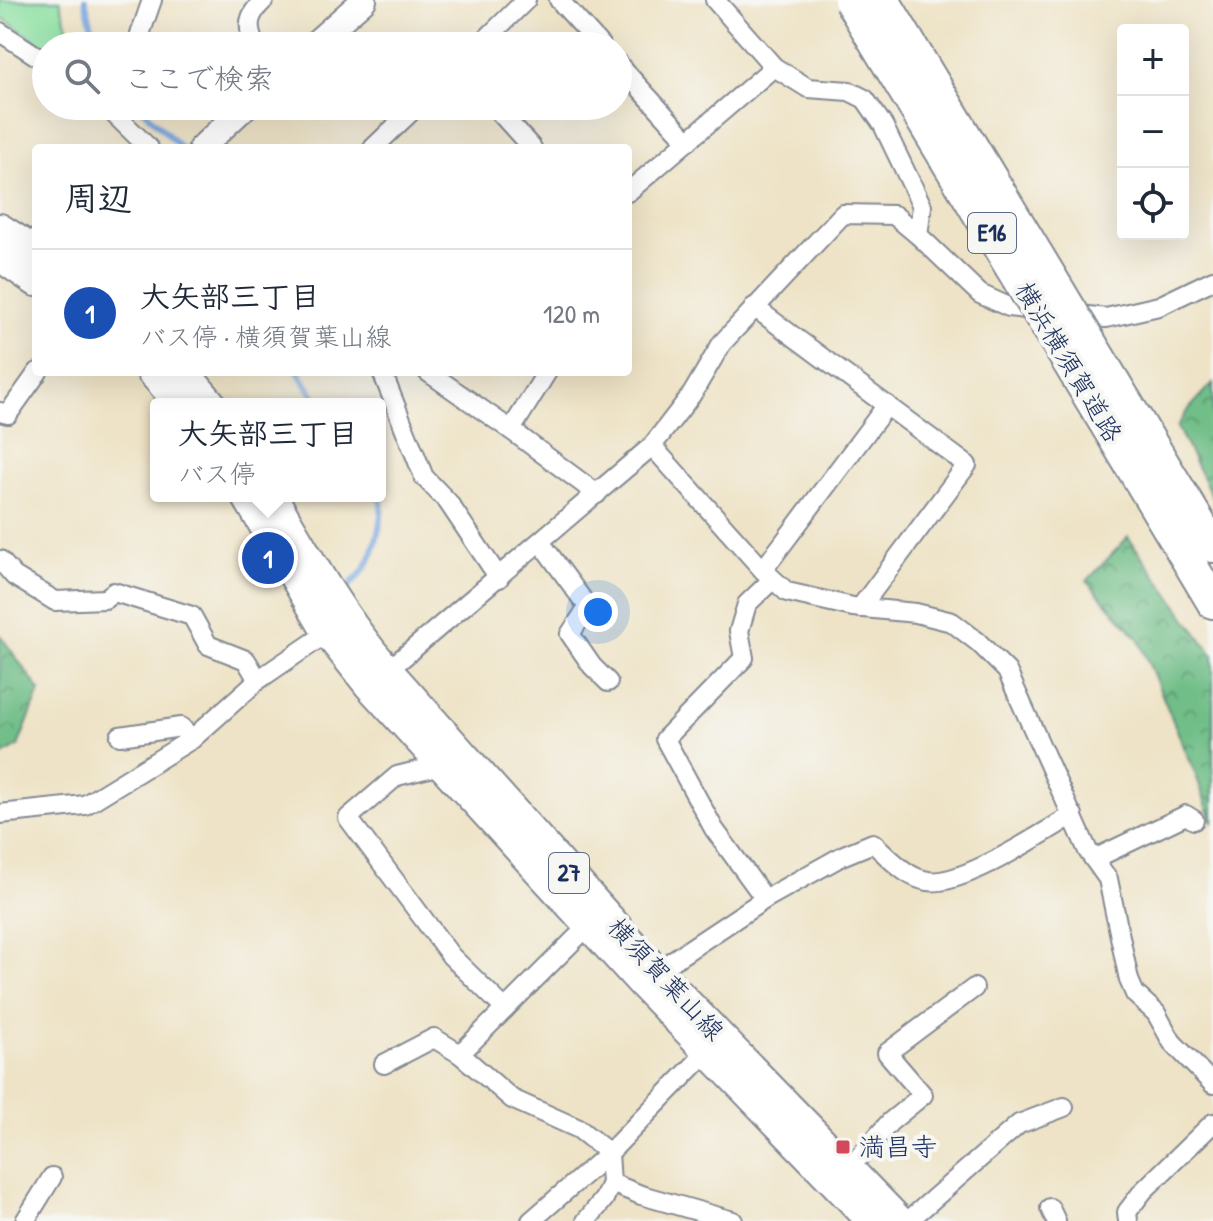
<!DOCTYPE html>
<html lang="ja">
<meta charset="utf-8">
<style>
:root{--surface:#fff;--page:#f2f2f3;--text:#1f2937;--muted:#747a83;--line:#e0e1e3;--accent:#2563eb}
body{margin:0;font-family:"Patrick Hand","Klee One",sans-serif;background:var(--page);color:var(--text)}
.controls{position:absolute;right:24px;top:24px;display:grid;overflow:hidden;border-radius:8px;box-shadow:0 8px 32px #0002}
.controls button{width:72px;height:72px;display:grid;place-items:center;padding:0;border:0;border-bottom:2px solid var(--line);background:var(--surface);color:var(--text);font:40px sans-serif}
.you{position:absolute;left:598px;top:612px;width:28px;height:28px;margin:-20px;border:6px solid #fff;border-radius:50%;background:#1a73e8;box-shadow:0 0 0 12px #1a73e833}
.badge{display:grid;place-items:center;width:52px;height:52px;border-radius:50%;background:var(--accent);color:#fff;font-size:26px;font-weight:700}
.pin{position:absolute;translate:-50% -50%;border:4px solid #fff;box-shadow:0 2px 8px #0006}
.popup{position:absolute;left:150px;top:398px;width:236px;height:104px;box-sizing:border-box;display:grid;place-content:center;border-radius:8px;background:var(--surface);filter:drop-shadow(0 2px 6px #0005);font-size:26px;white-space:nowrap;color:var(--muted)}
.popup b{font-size:30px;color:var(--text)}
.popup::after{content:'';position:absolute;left:50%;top:100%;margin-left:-16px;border:16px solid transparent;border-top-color:var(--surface)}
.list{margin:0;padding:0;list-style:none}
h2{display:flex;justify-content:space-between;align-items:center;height:104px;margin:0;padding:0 32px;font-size:34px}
h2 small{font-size:26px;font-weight:400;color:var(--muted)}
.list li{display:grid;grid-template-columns:52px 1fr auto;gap:24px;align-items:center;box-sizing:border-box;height:128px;padding:0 32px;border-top:2px solid var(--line)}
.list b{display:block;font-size:30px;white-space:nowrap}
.list p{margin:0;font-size:26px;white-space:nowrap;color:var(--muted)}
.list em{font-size:26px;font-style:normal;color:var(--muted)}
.icon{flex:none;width:44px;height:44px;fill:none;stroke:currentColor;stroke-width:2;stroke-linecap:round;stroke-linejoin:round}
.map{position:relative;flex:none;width:1213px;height:1221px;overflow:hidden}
.search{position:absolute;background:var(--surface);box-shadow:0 8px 32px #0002;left:32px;top:32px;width:600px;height:88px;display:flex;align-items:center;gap:20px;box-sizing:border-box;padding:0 28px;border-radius:44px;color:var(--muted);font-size:30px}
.panel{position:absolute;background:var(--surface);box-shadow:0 8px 32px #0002;left:32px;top:144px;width:600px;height:232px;border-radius:8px}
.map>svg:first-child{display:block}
.forest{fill:url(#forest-crowns);stroke:#467673;stroke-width:2}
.park{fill:#8ce0a2;stroke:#548880;stroke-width:2}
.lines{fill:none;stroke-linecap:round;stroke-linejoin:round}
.stream{stroke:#76a6e0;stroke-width:6}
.street-casing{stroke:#848992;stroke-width:22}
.secondary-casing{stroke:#848992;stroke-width:28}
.primary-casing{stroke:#848992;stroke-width:32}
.highway-casing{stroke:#848992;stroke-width:36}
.street{stroke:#fff;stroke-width:18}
.secondary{stroke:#fff;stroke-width:24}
.primary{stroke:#fff;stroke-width:28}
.highway{stroke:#fff;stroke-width:32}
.highway-bridge-casing{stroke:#848992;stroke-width:36;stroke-linecap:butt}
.highway-bridge{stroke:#fff;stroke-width:32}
.poi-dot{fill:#d1495b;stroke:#f6f6f2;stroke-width:3}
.labels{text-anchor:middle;stroke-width:8;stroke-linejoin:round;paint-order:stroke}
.shield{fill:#f6f6f2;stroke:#5d6b8a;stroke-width:2}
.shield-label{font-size:24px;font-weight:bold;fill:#1b2f5e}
.street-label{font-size:26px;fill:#1b2f5e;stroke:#f6f6f2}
.poi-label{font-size:26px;fill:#1b2f5e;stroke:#f6f6f2;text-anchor:start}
</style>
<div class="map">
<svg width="1213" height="1221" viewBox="0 0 1213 1221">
<defs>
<pattern id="forest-crowns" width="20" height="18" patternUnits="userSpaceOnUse" patternTransform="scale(2)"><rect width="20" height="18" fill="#71be88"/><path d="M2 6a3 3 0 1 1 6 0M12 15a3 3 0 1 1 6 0" fill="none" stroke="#5c9b72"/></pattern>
</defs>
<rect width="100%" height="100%" fill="#f6f6f2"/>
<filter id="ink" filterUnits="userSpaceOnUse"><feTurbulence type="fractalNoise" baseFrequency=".0125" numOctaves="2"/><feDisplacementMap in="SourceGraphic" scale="16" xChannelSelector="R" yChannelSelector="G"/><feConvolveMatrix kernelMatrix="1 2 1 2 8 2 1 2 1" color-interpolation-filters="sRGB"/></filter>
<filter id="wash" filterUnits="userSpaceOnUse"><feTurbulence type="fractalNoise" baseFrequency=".006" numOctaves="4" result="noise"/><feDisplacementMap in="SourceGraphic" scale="32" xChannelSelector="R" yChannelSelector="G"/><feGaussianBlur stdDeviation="1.8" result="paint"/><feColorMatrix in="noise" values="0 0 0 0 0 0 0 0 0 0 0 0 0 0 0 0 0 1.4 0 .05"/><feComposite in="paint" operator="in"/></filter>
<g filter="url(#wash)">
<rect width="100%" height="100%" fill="#eee3c6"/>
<g class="forest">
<path d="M1213,383V498L1177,427L1187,411Z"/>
<path d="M1128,537L1213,655V824L1196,775L1138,638L1087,581Z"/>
<path d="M0,635L40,691L18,746L0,757Z"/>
</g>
<path class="park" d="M0,0H60L72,46H46V48L0,16Z"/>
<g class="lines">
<g class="stream">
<path d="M85,0L97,46"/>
<path d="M139,106L181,148"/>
<path d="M298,372L319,404"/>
<path d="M349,586C354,580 362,574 366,566C375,552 385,512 380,496"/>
</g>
</g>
</g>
<g filter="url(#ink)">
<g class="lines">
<defs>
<g id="street">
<path d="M559,0L601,46"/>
<path d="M715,0L774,67L808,88L849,91L865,99L883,125L922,206L918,235"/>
<path d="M0,32L46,62"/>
<path d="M136,46L152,0"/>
<path d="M255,46C246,26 248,15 264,0"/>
<path d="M479,46L526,0"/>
<path d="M618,64L688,141"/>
<path d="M106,106L149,148"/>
<path d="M494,106L532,148"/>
<path d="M373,148L417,106"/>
<path d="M628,192L774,67"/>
<path d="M754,307L967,465L860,608"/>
<path d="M1071,314L1106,318L1159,306L1213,280"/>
<path d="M382,372L424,477L448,502L499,578"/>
<path d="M428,372L511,430L597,494"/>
<path d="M0,412L8,414L38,372"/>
<path d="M511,430L547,372"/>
<path d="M652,446L763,570L787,592L853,607L916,613L952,622L978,642L1007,671L1088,851L1108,879L1129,980L1135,994L1156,1013L1172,1042L1213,1084"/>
<path d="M541,543L588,607L570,634L592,666L608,682"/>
<path d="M0,560L14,576L55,601L105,599L114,592L192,616L208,645L246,660L258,680"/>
<path d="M763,570L887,405"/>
<path d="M380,677L652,446L692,394L722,343L843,214L894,215L918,235L980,294L1009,307L1042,311"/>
<path d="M120,736L181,727L192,739"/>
<path d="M441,765L397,776L348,818L451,956L505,1009"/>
<path d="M0,814L85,805L192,739L258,680L327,633"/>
<path d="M1094,859L1186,815L1194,820"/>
<path d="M765,899L714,829L665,739L744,658L739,631L747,604L772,580"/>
<path d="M651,975L765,899L844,855L873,843C889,857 906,878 928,881C961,887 1043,833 1073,815"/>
<path d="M460,1054L512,1099L579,1129L609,1153L611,1183L604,1199L586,1221"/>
<path d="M384,1064L434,1038L460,1054L589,925"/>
<path d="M843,1175L890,1122L923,1095L887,1053L974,988"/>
<path d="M611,1183L641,1195L733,1221"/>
<path d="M1050,1208L1056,1221"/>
<path d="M25,1221L52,1177"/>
<path d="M531,1221L609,1153L706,1053"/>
<path d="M908,1221L1019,1124L1064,1107"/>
<path d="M1128,1221L1127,1212L1143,1191L1213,1123"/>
</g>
<g id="secondary">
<path d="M312,46L364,0"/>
<path d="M201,148L246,106"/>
</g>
<g id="primary">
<path d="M0,228L36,251"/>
<path d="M0,257L36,282"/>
<path d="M151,372L180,404"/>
<path d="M185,372L212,404"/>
<path d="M246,496L327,633L369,686L641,983L871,1221"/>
<path d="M273,496C308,557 342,617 388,670L656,970L900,1221"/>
</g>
<g id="highway">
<path d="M1156,452L1213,546"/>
<path d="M1132,467L1213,602"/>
</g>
</defs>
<use href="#street" class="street-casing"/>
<use href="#secondary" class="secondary-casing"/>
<use href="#primary" class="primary-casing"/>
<use href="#highway" class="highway-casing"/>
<use href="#street" class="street"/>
<use href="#secondary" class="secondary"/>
<use href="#primary" class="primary"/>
<use href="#highway" class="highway"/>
<defs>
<g id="highway-bridge">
<path d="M850,0L1132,467"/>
<path d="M883,0L1156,452"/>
</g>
</defs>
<use href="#highway-bridge" class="highway-bridge-casing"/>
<use href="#highway-bridge" class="highway-bridge"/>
</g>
</g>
<rect class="poi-dot" x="835" y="1139" width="16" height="16" rx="4"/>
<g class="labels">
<g class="shield">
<rect x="968" y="213" width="48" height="40" rx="6"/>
<rect x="549" y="853" width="40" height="40" rx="6"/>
</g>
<g class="shield-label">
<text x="992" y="241">E16</text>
<text x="569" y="881">27</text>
</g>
<g class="street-label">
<text transform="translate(1069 362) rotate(59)" y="9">横浜横須賀道路</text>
<text transform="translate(666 979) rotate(47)" y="9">横須賀葉山線</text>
</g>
<g class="poi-label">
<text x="859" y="1156">満昌寺</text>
</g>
</g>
</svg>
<div class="controls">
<button>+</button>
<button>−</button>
<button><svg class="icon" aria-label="locate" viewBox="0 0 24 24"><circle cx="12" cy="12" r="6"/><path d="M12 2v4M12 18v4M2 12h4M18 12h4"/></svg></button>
</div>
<div class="you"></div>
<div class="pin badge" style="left:268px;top:558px;background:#1a4fb4">1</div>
<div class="popup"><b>大矢部三丁目</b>バス停</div>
<div class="search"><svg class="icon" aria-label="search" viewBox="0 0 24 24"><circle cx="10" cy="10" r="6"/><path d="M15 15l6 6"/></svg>ここで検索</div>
<section class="panel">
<h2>周辺<small></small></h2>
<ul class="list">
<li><span class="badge" style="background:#1a4fb4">1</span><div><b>大矢部三丁目</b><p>バス停 · 横須賀葉山線</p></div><em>120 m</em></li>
</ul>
</section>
</div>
